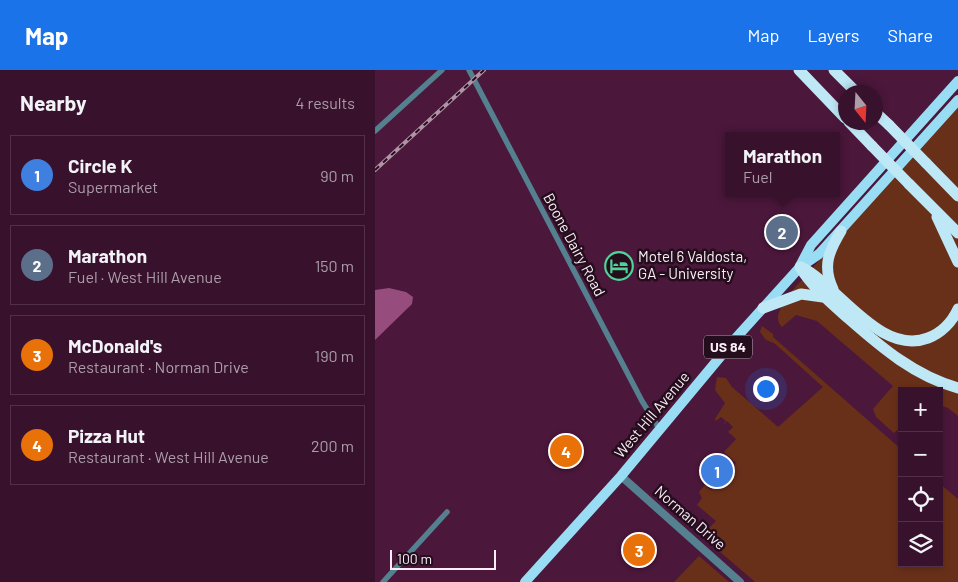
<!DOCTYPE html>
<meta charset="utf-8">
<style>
:root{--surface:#38112c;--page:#3f1a34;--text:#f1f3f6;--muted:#ab9da9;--line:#523148;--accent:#1a73e8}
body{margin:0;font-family:Barlow,sans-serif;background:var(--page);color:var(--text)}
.controls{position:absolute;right:15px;bottom:15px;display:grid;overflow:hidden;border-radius:0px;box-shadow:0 2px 8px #0003}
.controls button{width:45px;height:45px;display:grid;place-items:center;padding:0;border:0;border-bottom:1px solid var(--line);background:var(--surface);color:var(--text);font:25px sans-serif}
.compass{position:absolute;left:463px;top:15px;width:45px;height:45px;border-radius:50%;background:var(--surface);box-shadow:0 2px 8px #0003;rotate:162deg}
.scale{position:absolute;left:15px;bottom:12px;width:106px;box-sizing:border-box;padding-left:5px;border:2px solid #fbeef6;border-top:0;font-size:14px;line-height:18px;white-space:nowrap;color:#fbeef6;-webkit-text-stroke:4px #240d1c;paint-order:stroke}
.you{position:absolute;left:390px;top:318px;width:18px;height:18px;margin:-12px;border:4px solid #fff;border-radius:50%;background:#1a73e8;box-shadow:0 0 0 8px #1a73e833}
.badge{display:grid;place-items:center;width:32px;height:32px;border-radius:50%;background:var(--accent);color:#fff;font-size:16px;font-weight:700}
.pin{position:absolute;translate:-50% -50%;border:2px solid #fff;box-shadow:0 1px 5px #0006}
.popup{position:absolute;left:350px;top:62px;width:115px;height:65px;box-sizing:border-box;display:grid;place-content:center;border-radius:0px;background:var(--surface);filter:drop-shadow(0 1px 4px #0005);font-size:16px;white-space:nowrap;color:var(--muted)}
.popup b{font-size:19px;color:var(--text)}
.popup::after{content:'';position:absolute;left:50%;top:100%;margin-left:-10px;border:10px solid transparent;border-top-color:var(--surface)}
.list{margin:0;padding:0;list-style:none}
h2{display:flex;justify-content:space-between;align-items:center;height:65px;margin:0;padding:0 20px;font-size:21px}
h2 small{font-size:16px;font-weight:400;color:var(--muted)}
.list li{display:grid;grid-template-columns:32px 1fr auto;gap:15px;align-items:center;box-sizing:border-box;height:80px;margin:0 10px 10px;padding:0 10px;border:1px solid var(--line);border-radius:0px}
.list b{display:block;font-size:19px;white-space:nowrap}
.list p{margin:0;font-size:16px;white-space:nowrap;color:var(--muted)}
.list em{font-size:16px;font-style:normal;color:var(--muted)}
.icon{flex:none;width:28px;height:28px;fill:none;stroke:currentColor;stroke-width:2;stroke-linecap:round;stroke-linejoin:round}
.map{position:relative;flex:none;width:583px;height:512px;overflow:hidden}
header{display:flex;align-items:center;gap:30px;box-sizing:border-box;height:70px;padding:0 25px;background:var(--accent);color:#fff}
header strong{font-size:24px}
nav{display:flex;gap:28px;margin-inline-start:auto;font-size:18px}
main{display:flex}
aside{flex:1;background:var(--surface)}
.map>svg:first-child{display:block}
.green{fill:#693019}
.water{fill:#964c7d}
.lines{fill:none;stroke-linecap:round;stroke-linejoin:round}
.minor{stroke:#54808f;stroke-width:5.5}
.tertiary{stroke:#54808f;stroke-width:8}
.trunk{stroke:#99ddf4;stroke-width:10}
.motorway{stroke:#bfe8f7;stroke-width:11}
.rail-casing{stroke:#b093a7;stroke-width:4}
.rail{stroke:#240d1c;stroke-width:2;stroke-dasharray:5.5;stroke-linecap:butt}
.motorway-bridge{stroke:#bfe8f7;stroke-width:11}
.labels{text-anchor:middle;stroke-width:5;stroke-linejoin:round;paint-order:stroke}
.shield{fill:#240d1c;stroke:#baaab5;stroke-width:1}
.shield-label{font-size:14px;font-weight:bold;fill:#fbeef6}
.street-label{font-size:15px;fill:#fbeef6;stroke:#240d1c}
.poi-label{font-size:15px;fill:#fbeef6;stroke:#240d1c;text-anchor:start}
</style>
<header>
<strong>Map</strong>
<nav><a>Map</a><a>Layers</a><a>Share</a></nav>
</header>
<main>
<aside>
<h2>Nearby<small>4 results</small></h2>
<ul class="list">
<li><span class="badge" style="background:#3f7fe0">1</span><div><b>Circle K</b><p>Supermarket</p></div><em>90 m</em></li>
<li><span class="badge" style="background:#5c6f8a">2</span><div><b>Marathon</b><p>Fuel · West Hill Avenue</p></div><em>150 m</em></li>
<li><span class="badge" style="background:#e8710a">3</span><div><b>McDonald's</b><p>Restaurant · Norman Drive</p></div><em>190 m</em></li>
<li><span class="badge" style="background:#e8710a">4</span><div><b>Pizza Hut</b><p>Restaurant · West Hill Avenue</p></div><em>200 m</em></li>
</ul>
</aside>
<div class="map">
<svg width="583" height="512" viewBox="0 0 583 512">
<rect width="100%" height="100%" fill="#4b173b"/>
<g class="green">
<path d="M583,36V346L573,338L564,335V321H527V356L519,363L501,347L498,339L518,316L442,251L421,245L407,257C396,246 410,233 416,222Z"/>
<path d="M387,256L398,264V267L527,380V493H564V413L583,429V512H380L328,467L326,460L334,458L341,451L322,435L327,428L324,422L330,415L336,420L361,393L349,382L361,369L353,362L358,357L352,351L347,356L351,351L346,347L341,351L340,349L350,333L340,320L342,307L351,308L357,317L403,357L448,317L399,273L391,270L385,262Z"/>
<path d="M324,486L354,512H299Z"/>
</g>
<path class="water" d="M14,218L31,222L38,227L37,234L0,270V220Z"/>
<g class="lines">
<g class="minor">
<path d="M94,0L267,331L285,360"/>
<path d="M0,61L67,0"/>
<path d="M8,512L72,442"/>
</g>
<path class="tertiary" d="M246,406L365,512"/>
<g class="trunk">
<path d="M425,196L436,175L583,11"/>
<path d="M150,512L246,406L360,269L425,197L444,184L583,30"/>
</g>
<g class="motorway">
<path d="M424,0L470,48"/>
<path d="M459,0L481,22"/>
<path d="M500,42L514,55"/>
<path d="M474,52L497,76"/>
<path d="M551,93L583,126"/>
<path d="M534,114L583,163"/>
<path d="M562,147L583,192"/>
<path d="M425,197C438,218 456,233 474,249C507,278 540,306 583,318"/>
<path d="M426,197C465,217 505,286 553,268C566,263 577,252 583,239"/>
<path d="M458,219C447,196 454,181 466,161"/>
<path d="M388,238L426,224L448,227"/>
</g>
<defs>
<path id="rail" d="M0,100L109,0"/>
</defs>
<use href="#rail" class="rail-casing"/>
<use href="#rail" class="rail"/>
<g class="motorway-bridge">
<path d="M514,55L551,93"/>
<path d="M497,76L534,114"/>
</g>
</g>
<defs>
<symbol id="hotel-ring" viewBox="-11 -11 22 22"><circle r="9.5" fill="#240d1c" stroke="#4ed399" stroke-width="1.5"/><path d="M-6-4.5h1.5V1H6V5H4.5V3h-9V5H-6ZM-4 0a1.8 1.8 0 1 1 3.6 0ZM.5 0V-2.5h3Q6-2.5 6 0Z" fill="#4ed399"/></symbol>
</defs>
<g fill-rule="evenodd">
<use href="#hotel-ring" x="228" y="180" width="32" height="32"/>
</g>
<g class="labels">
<rect class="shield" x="329" y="265.5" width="48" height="23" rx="4"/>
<g class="shield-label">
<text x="353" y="282">US 84</text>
</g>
<g class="street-label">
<text transform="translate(199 175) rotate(62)" y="5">Boone Dairy Road</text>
<text transform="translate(277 345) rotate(-50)" y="5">West Hill Avenue</text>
<text transform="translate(315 448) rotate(41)" y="5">Norman Drive</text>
</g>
<g class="poi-label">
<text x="263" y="192">Motel 6 Valdosta,<tspan x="263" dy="17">GA - University</tspan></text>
</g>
</g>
</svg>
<div class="controls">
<button>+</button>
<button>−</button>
<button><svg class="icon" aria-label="locate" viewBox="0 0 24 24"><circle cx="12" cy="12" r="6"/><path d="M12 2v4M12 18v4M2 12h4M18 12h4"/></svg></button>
<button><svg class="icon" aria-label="layers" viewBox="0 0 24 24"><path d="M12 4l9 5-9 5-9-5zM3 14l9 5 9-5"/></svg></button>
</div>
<svg class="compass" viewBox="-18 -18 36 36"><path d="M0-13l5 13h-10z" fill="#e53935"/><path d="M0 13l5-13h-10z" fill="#ab9da9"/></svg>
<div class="scale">100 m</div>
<div class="you"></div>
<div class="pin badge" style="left:342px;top:401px;background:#3f7fe0">1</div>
<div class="pin badge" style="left:407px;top:162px;background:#5c6f8a">2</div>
<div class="popup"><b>Marathon</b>Fuel</div>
<div class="pin badge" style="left:264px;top:480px;background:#e8710a">3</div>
<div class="pin badge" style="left:191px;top:381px;background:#e8710a">4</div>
</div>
</main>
